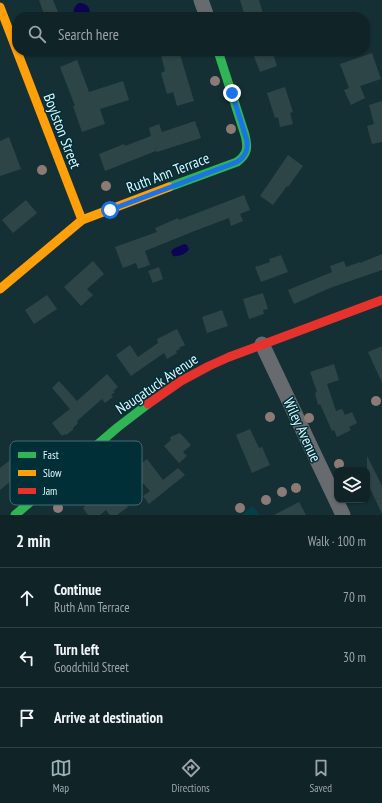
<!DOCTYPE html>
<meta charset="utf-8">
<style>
:root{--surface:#102428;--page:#1e3034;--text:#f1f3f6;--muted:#9ca4a8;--line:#304145;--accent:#99b2b7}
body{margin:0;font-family:"PT Sans Narrow",sans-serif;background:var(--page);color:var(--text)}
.controls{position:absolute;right:12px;bottom:12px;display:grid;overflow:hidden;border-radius:8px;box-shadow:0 1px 3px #0004}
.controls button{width:36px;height:36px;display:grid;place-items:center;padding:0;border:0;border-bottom:1px solid var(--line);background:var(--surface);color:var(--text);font:20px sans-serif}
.stop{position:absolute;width:12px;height:12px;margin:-9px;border:3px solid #1a73e8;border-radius:50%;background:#fff}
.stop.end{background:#1a73e8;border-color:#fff;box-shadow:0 1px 4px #0008}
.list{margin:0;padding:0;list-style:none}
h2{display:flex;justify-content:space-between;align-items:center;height:52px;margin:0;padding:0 16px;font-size:17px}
h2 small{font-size:13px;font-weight:400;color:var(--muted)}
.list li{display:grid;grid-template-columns:26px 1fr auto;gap:12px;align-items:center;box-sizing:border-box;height:60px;padding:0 16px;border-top:1px solid var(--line)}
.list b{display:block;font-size:15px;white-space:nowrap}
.list p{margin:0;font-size:13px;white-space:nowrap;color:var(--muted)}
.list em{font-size:13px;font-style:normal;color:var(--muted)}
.icon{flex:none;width:22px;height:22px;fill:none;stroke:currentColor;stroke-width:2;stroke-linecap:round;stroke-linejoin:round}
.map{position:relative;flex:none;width:382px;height:515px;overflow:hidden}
.search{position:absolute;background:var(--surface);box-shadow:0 1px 3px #0004;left:12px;right:12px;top:12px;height:44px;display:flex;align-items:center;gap:10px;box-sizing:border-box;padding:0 14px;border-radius:16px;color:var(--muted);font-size:15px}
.sheet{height:232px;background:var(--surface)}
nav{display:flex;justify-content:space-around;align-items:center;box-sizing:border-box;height:56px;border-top:1px solid var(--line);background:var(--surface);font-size:11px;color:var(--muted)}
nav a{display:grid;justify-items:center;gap:2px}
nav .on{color:var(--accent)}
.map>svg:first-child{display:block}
.built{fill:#054049}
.water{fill:#0d0453}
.building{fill:#2d4547}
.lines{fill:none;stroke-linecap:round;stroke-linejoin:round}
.street{stroke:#676b6f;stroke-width:15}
.fast{stroke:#30b455;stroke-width:9}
.slow{stroke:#ff9f0a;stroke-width:9}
.jam{stroke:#e5322d;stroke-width:9}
.tree{fill:#8c7a76}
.route{stroke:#1a73e8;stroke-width:5}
.labels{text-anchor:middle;stroke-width:3;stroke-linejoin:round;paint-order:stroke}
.street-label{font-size:15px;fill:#e0f8fd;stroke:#002f38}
.key{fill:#002f38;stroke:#436b73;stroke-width:1}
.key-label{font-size:11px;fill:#e0f8fd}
</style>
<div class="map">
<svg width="382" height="515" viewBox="0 0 382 515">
<rect width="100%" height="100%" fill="#153035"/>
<path class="built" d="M252,506L260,515H242Z"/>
<g class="water">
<path d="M79,3C88,3 93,10 87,17H77C72,12 73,7 79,3Z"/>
<path d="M184,244L187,245L189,249C186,254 179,257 173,256L171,252L173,249Z"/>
</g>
<g class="building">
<path d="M39,0H53L60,17H45Z"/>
<path d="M240,0H259L264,17H245Z"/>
<path d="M160,51H179L194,101L177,106L173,92L167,94L161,73L165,71Z"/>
<path d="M252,51H272L277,66L260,72Z"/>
<path d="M372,53L381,79L360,86L365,98L351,105L344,90L349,88L340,64Z"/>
<path d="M77,60L89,92L123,81L129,100L100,109L105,124L82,132L73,106H75L60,67Z"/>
<path d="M285,87L293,112L290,113L293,124L280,127L278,117L275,118L267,93Z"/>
<path d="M382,101V142L372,144L367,126L374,124L369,105Z"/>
<path d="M195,121L201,138L157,152L156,151L105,171L99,154L124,144L125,146L151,136L149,128L159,124L162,132Z"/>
<path d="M9,137L21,169L0,176V141Z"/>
<path d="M288,155L303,166L288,187L287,186L273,205L260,196Z"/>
<path d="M244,195L250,210L240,214L243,221L231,226L229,218L192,232L145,251L150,265L138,269L136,263L123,268L115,247L157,232L155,228L178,218L179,220Z"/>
<path d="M26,200L37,213L13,233L2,220Z"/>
<path d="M382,254V270L330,288L294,304L288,290L332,272L330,266L344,261L346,267L360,262V263Z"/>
<path d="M281,255L288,272L261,282L255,267L270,262L269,259Z"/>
<path d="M93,261L104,274L87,289L93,295L81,306L64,287Z"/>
<path d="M159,267L163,279L153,283L148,271Z"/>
<path d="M263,293L268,309L263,310L264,314L249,319L243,299Z"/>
<path d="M47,295L57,309L34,324L25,310Z"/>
<path d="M222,310L228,326L207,333L202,317Z"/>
<path d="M177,329L185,345L179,348L180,349L176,351L177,353L167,359L164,353L131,376L116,355L130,345L138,357L158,343L157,339Z"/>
<path d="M382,346V383L368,352Z"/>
<path d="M334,364L339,380L327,384L336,411L342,409L345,415L352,412L357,423L349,427L351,430L337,437L334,430L332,431L320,404L318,405L315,393L317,392L310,372Z"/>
<path d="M107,374L118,387L113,391L115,392L111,395L113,397L105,403L102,399L77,421L78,423L73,428V430L66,435L65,434L62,436L52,423L70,409L52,388L59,381L77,401Z"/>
<path d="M250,429L259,448L262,447L270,465L252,473L236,435Z"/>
<path d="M180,433L191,445L183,452L187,456L179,463L164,446L171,440L170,437Z"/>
<path d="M33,442L42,453L23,468L25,470L0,490V468Z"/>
<path d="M367,456L382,486V514L367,482Z"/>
<path d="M147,459L163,480L178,468L185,475L149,504L143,496L150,491L143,483L140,486L129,473Z"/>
<path d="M109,483L128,507L117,515H110L106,510L100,515H88L83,508L101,492L100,491Z"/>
<path d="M299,502L306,515H274Z"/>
</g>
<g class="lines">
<g class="street">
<path d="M201,0L207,17"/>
<path d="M262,344L343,515"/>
</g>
<g class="fast">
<path d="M169,187L237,162C248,154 248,147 245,135L218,51"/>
<path d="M15,515L118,427L148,404"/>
</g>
<g class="slow">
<path d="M0,7L82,220"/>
<path d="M0,289L82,220L169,187"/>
</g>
<path class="jam" d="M148,404L181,381L209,366L229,357L382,300"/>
</g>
<g class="tree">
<circle cx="215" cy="81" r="5"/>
<circle cx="231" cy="129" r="5"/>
<circle cx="42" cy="170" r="5"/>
<circle cx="106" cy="186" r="5"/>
<circle cx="376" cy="401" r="5"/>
<circle cx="270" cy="417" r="5"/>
<circle cx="309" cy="418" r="5"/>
<circle cx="339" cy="464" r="5"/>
<circle cx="296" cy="488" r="5"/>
<circle cx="282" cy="492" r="5"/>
<circle cx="266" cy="500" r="5"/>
<circle cx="58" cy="508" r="5"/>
<circle cx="240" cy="508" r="5"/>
</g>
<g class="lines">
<path class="route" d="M110,210L237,162C245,157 248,151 247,141L232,93"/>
</g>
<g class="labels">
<g class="street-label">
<text transform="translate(62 131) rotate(69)" y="5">Boylston Street</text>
<text transform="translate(168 173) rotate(-21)" y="5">Ruth Ann Terrace</text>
<text transform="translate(157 384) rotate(-34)" y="5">Naugatuck Avenue</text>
<text transform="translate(302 430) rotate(65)" y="5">Wiley Avenue</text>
</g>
</g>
<rect x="10" y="441" width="132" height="64" rx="6" class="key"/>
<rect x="18" y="452" width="18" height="6" fill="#30b455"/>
<rect x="18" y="470" width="18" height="6" fill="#ff9f0a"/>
<rect x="18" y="488" width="18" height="6" fill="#e5322d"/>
<g class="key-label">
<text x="43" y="459">Fast</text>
<text x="43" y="477">Slow</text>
<text x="43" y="495">Jam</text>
</g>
</svg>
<div class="controls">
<button><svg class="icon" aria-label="layers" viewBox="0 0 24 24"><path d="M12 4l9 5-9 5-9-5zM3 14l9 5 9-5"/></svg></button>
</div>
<div class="stop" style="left:110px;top:210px"></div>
<div class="stop end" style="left:232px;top:93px"></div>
<div class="search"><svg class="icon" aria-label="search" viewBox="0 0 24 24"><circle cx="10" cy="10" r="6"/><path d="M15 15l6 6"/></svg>Search here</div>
</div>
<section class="sheet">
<h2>2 min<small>Walk · 100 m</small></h2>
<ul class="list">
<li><svg class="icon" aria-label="ahead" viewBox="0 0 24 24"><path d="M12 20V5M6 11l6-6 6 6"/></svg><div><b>Continue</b><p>Ruth Ann Terrace</p></div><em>70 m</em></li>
<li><svg class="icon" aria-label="left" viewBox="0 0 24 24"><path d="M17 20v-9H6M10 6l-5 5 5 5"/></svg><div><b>Turn left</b><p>Goodchild Street</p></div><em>30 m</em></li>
<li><svg class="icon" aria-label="arrive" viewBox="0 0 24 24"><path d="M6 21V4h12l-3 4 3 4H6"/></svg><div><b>Arrive at destination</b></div></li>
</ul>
</section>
<nav>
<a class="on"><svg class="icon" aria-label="map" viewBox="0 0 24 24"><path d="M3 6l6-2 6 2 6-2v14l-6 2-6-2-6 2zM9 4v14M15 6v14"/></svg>Map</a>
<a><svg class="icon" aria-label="directions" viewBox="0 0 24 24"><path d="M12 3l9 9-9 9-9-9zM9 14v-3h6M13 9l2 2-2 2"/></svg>Directions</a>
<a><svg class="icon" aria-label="saved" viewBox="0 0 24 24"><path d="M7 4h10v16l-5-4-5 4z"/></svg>Saved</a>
</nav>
